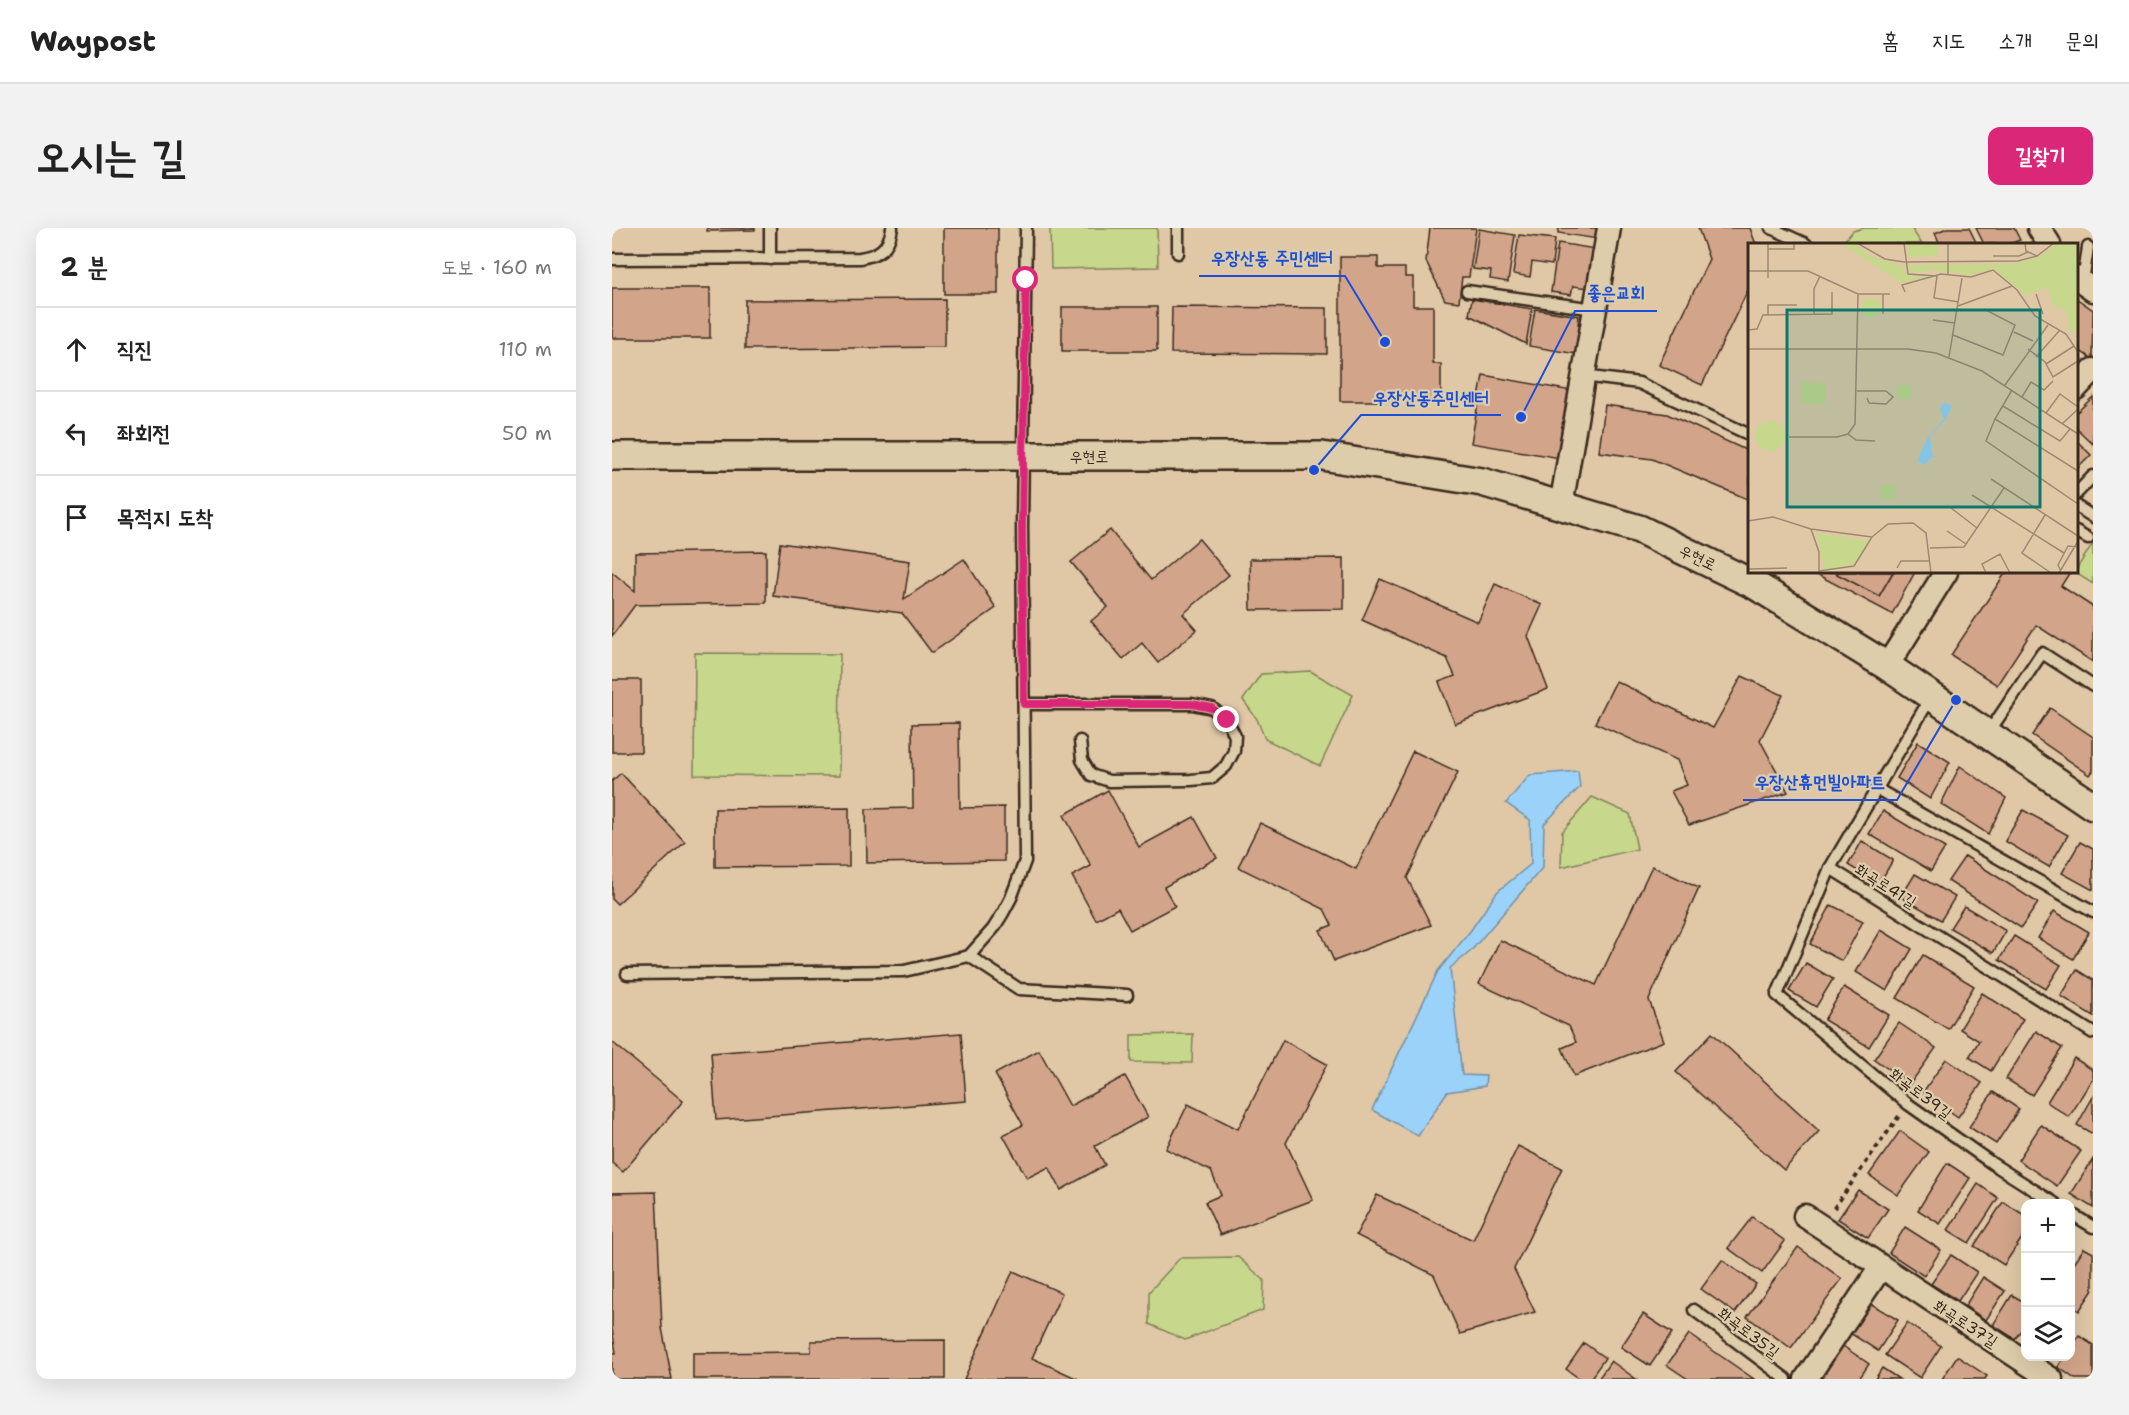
<!DOCTYPE html>
<html lang="ko">
<meta charset="utf-8">
<style>
:root{--surface:#fff;--page:#f2f2f2;--text:#222;--muted:#767676;--line:#e0e0e0;--accent:#db2777}
body{margin:0;font-family:"Shantell Sans","Poor Story",sans-serif;background:var(--page);color:var(--text)}
.controls{position:absolute;right:18px;bottom:18px;display:grid;overflow:hidden;border-radius:12px;box-shadow:0 6px 24px #0002}
.controls button{width:54px;height:54px;display:grid;place-items:center;padding:0;border:0;border-bottom:2px solid var(--line);background:var(--surface);color:var(--text);font:30px sans-serif}
.stop{position:absolute;width:18px;height:18px;margin:-14px;border:4px solid #db2777;border-radius:50%;background:#fff}
.stop.end{background:#db2777;border-color:#fff;box-shadow:0 2px 6px #0008}
.list{margin:0;padding:0;list-style:none}
h2{display:flex;justify-content:space-between;align-items:center;height:78px;margin:0;padding:0 24px;font-size:26px}
h2 small{font-size:20px;font-weight:400;color:var(--muted)}
.list li{display:grid;grid-template-columns:39px 1fr auto;gap:18px;align-items:center;box-sizing:border-box;height:84px;padding:0 24px;border-top:2px solid var(--line)}
.list b{display:block;font-size:22px;white-space:nowrap}
.list em{font-size:20px;font-style:normal;color:var(--muted)}
.icon{flex:none;width:33px;height:33px;fill:none;stroke:currentColor;stroke-width:2;stroke-linecap:round;stroke-linejoin:round}
.map{position:relative;flex:none;width:1481px;height:1151px;overflow:hidden;border-radius:12px}
header{display:flex;align-items:center;gap:36px;box-sizing:border-box;height:84px;padding:0 30px;background:var(--surface);border-bottom:2px solid var(--line)}
header strong{font-size:28px}
nav{display:flex;gap:33px;margin-inline-start:auto;font-size:21px}
.intro{display:flex;align-items:center;justify-content:space-between;box-sizing:border-box;height:144px;padding:0 36px}
h1{margin:0;font-size:42px}
.button{padding:15px 27px;border-radius:12px;background:var(--accent);color:#fff;font-size:21px;font-weight:700}
main{display:flex;gap:36px;padding:0 36px}
aside{flex:1;background:var(--surface);border-radius:12px;box-shadow:0 6px 24px #0002}
.map>svg:first-child{display:block}
.green{fill:#c7d88d;stroke:#818156;stroke-width:1.5}
.water{fill:#9bd2fa;stroke:#758fa2;stroke-width:1.5}
.building{fill:#d2a58a;stroke:#3b2a1e;stroke-width:1.5}
.lines{fill:none;stroke-linecap:round;stroke-linejoin:round}
.service-casing{stroke:#3b2a1e;stroke-width:15}
.minor-casing{stroke:#3b2a1e;stroke-width:27}
.tertiary-casing{stroke:#3b2a1e;stroke-width:32}
.path{stroke:#3b2a1e;stroke-width:4;stroke-dasharray:4.5 4.5;stroke-linecap:butt}
.service{stroke:#decdaa;stroke-width:10}
.minor{stroke:#decdaa;stroke-width:22}
.tertiary{stroke:#decdaa;stroke-width:27}
.route{stroke:#db2777;stroke-width:8}
.labels{text-anchor:middle;stroke-width:4.5;stroke-linejoin:round;paint-order:stroke}
.street-label{font-size:16px;fill:#3b2a1e;stroke:#decdaa}
.inset-road{fill:none;stroke:#9e8970;stroke-width:1.5}
.view{fill:#0f766e;fill-opacity:0.15;stroke:#0f766e;stroke-width:3}
.inset-edge{fill:none;stroke:#3b2a1e;stroke-width:3}
.leader{fill:none;stroke:#1d4ed8;stroke-width:2}
.callout-dot{fill:#1d4ed8;stroke:#decdaa;stroke-width:2}
.callout-label{font-size:18px;text-anchor:middle;font-weight:bold;fill:#1d4ed8;stroke:#decdaa;stroke-width:4.5;stroke-linejoin:round;paint-order:stroke}
</style>
<header>
<strong>Waypost</strong>
<nav><a>홈</a><a>지도</a><a>소개</a><a>문의</a></nav>
</header>
<div class="intro"><h1>오시는 길</h1><a class="button">길찾기</a></div>
<main>
<aside>
<h2>2 분<small>도보 · 160 m</small></h2>
<ul class="list">
<li><svg class="icon" aria-label="ahead" viewBox="0 0 24 24"><path d="M12 20V5M6 11l6-6 6 6"/></svg><div><b>직진</b></div><em>110 m</em></li>
<li><svg class="icon" aria-label="left" viewBox="0 0 24 24"><path d="M17 20v-9H6M10 6l-5 5 5 5"/></svg><div><b>좌회전</b></div><em>50 m</em></li>
<li><svg class="icon" aria-label="arrive" viewBox="0 0 24 24"><path d="M6 21V4h12l-3 4 3 4H6"/></svg><div><b>목적지 도착</b></div></li>
</ul>
</aside>
<div class="map">
<svg width="1481" height="1151" viewBox="0 0 1481 1151">
<rect width="100%" height="100%" fill="#e0c8a7"/>
<filter id="ink" filterUnits="userSpaceOnUse"><feTurbulence type="fractalNoise" baseFrequency=".0167" numOctaves="2"/><feDisplacementMap in="SourceGraphic" scale="12" xChannelSelector="R" yChannelSelector="G"/><feConvolveMatrix kernelMatrix="1 2 1 2 8 2 1 2 1" color-interpolation-filters="sRGB"/></filter>
<g filter="url(#ink)">
<g class="green">
<path d="M438,0H545L546,39L439,41Z"/>
<path d="M1252,0H1299L1310,16H1229L1241,3Z"/>
<path d="M1481,315V356L1462,344H1464L1465,340Z"/>
<path d="M83,425L228,426L227,548L82,547Z"/>
<path d="M698,443L741,467L708,538L653,511L645,491L631,472L649,446Z"/>
<path d="M980,569L1018,586L1025,621L949,639L950,604Z"/>
<path d="M581,806L580,835L519,834V807Z"/>
<path d="M626,1029L652,1052L651,1082L573,1112L537,1096V1064L568,1030Z"/>
</g>
<path class="water" d="M966,543L968,559L932,596L931,639L858,724L838,740L850,847L874,848L873,858L835,864L806,908L760,882L826,743L859,702L885,664L919,636L918,592L894,575L918,547Z"/>
<g class="building">
<path d="M95,0H143V2L95,3Z"/>
<rect x="332" y="0" width="54" height="66"/>
<path d="M818,0H864L857,49H850L847,74L833,72L814,33Z"/>
<path d="M947,0H987L986,11L946,5Z"/>
<path d="M1086,0H1138L1143,14L1148,16H1138V65L1135,64L1090,157L1047,137L1097,31Z"/>
<path d="M1335,0H1357L1365,16H1328L1323,5Z"/>
<path d="M1364,0H1402L1408,12L1397,16H1372Z"/>
<path d="M867,1L903,7L896,54L878,51L879,43L861,41Z"/>
<path d="M907,7L943,11L940,37L920,34L918,49L901,46Z"/>
<path d="M946,15L984,21L978,60L961,58L959,67L939,64Z"/>
<path d="M728,29H766V40H793V49H801V78H821V136H829V173H728Z"/>
<rect x="0" y="60" width="98" height="50"/>
<path d="M1464,70L1481,82L1480,131L1464,120Z"/>
<path d="M333,71V119L133,121V72Z"/>
<path d="M860,71L920,81L914,116L857,87Z"/>
<rect x="450" y="79" width="95" height="44"/>
<path d="M560,79L715,80V126L559,125Z"/>
<path d="M923,81L967,88L966,96L975,97L970,127L917,118Z"/>
<path d="M871,147L960,163L948,230L859,215Z"/>
<path d="M1481,169V216L1464,200V185Z"/>
<path d="M993,177L1055,186L1138,224V272L1040,231L987,224Z"/>
<path d="M1464,212L1479,227L1464,242Z"/>
<path d="M498,302L539,352L587,311L617,347L571,386L585,402L546,435L530,415L511,431L479,393L496,379L459,334Z"/>
<path d="M168,315L298,333L292,371L352,331L384,380L320,425L290,385L161,368Z"/>
<path d="M154,323V375L23,377L0,408V344L23,363V325Z"/>
<path d="M732,330V381L639,382L638,331Z"/>
<path d="M1205,344H1226L1225,346L1267,368L1281,344H1303L1280,386L1204,346Z"/>
<path d="M1226,344H1281L1267,368L1225,346Z"/>
<path d="M1394,344H1458L1449,358L1481,379V434L1424,397L1385,457L1339,427Z"/>
<path d="M768,351L866,394L883,356L930,377L916,408L936,461L843,496L827,454L843,448L835,430L750,392Z"/>
<path d="M1130,448L1171,467L1148,512L1176,564L1077,597L1059,563L1075,557L1065,532L983,495L1004,453L1101,500Z"/>
<rect x="0" y="452" width="29" height="72"/>
<path d="M1438,480L1481,509V543L1478,547L1420,507Z"/>
<path d="M347,495L348,580L392,579V633L255,635L254,581L301,580L300,496Z"/>
<path d="M1306,514L1338,534L1318,571L1285,550Z"/>
<path d="M801,523L846,544L795,650L819,697L722,733L708,702L720,697L712,681L626,639L648,595L744,641Z"/>
<path d="M1348,538L1394,570L1376,606L1329,576Z"/>
<path d="M9,545L73,614L5,676L0,671V553Z"/>
<path d="M496,562L527,619L582,589L605,630L552,659L563,678L518,702L506,680L484,692L460,648L479,638L452,587Z"/>
<path d="M237,580V638L103,639V581Z"/>
<path d="M1411,582L1456,607L1437,639L1393,613Z"/>
<path d="M1271,583L1333,620L1319,643L1257,606Z"/>
<path d="M1250,613L1281,632L1267,656L1236,637Z"/>
<path d="M1468,614L1481,621V662L1450,645Z"/>
<path d="M1353,628L1426,675L1409,700L1336,653Z"/>
<path d="M1040,638L1087,660L1037,772L1052,813L962,848L950,820L964,814L957,798L867,756L888,712L984,757Z"/>
<path d="M1303,646L1343,669L1329,692L1289,669Z"/>
<path d="M1219,677L1251,693L1230,733L1198,716Z"/>
<path d="M1352,678L1394,703L1381,725L1338,700Z"/>
<path d="M1442,683L1477,704L1461,731L1426,710Z"/>
<path d="M1269,702L1300,721L1275,763L1244,744Z"/>
<path d="M1402,708L1449,737L1434,761L1387,732Z"/>
<path d="M1311,727L1362,758L1336,801L1285,770Z"/>
<path d="M1194,735L1221,751L1204,779L1177,763Z"/>
<path d="M1465,742L1481,752V788L1449,768Z"/>
<path d="M1232,759L1277,787L1257,819L1212,792Z"/>
<path d="M1370,765L1411,791L1379,843L1357,829L1367,813L1348,801Z"/>
<path d="M1287,795L1324,820L1298,856L1262,831Z"/>
<path d="M1424,803L1450,820L1420,867L1394,851Z"/>
<path d="M349,805L354,873L104,892L99,825Z"/>
<path d="M1100,805L1207,903L1172,942L1064,844Z"/>
<path d="M671,812L715,836L674,915L701,972L608,1007L593,974L609,967L599,943L554,921L576,876L626,901Z"/>
<path d="M0,814L71,873L11,944L0,935Z"/>
<path d="M427,822L458,878L513,848L536,889L483,918L493,937L449,962L437,939L415,950L391,907L411,897L383,846Z"/>
<path d="M1462,830L1481,842V852L1457,889L1435,874Z"/>
<path d="M1334,831L1370,855L1346,889L1311,864Z"/>
<path d="M1381,864L1407,881L1384,916L1357,899Z"/>
<path d="M1481,869V906L1465,897Z"/>
<path d="M1429,897L1469,923L1445,958L1406,932Z"/>
<path d="M1288,903L1317,924L1286,967L1257,947Z"/>
<path d="M906,918L950,940L902,1041L923,1084L848,1106L822,1047L744,1007L765,967L861,1012Z"/>
<path d="M1481,931V980L1459,966Z"/>
<path d="M1335,935L1358,950L1328,996L1306,982Z"/>
<path d="M1366,956L1386,970L1357,1015L1336,1002Z"/>
<path d="M1246,962L1276,981L1256,1010L1226,991Z"/>
<path d="M44,964L50,1100L60,1151H0V1125H4L0,1100V965Z"/>
<path d="M1391,974L1414,988V1004L1392,1037L1362,1018Z"/>
<path d="M1140,989L1173,1013L1150,1045L1116,1020Z"/>
<path d="M1293,999L1329,1022L1312,1048L1277,1025Z"/>
<path d="M1186,1019L1230,1051L1179,1120L1135,1089Z"/>
<path d="M1472,1020L1481,1025V1062L1467,1083L1458,1077V1041Z"/>
<path d="M1339,1027L1365,1044L1346,1073L1319,1056Z"/>
<path d="M1110,1032L1144,1056L1123,1085L1089,1061Z"/>
<path d="M401,1043L450,1065L420,1130L466,1151H352Z"/>
<path d="M1371,1049L1393,1063L1374,1092L1353,1078Z"/>
<path d="M1400,1067L1414,1075V1095L1403,1111L1381,1097Z"/>
<path d="M1258,1075L1286,1092L1266,1123L1238,1105Z"/>
<path d="M1031,1086L1060,1105L1038,1138L1009,1119Z"/>
<path d="M1295,1095L1329,1118L1308,1150L1273,1127Z"/>
<path d="M1077,1106L1142,1151H1076L1055,1137Z"/>
<path d="M1467,1108L1481,1117V1151H1463L1446,1139L1453,1128H1458V1121Z"/>
<path d="M333,1112V1151H81V1125L199,1124V1113Z"/>
<path d="M972,1115L993,1130L978,1151H968L954,1141Z"/>
<path d="M1231,1118L1257,1136L1247,1151H1208Z"/>
<path d="M1345,1128L1375,1148L1373,1151H1330Z"/>
<path d="M999,1133L1024,1151H986Z"/>
<path d="M1270,1140L1287,1151H1263Z"/>
</g>
<g class="lines">
<defs>
<g id="service">
<path d="M158,0V31"/>
<path d="M566,0V25"/>
<path d="M1159,0L1194,16"/>
<path d="M0,31L248,30C266,27 277,21 280,0"/>
<path d="M1471,54L1476,19"/>
<path d="M855,63L983,81"/>
<path d="M971,148L1027,155L1138,207"/>
<path d="M1464,266L1481,248"/>
<path d="M1464,278L1481,289"/>
<path d="M1464,303L1476,310"/>
<path d="M1319,469L1218,640L1481,805"/>
<path d="M412,476H580L600,480L615,492L623,508L622,523L614,538L600,550L579,552L497,553L479,547L470,532L468,513"/>
<path d="M1375,507L1430,425L1481,458"/>
<path d="M1265,561L1481,684"/>
<path d="M1218,640L1165,767L1296,876L1381,936L1444,976"/>
<path d="M357,728L407,761L515,767"/>
<path d="M15,746L292,743L357,728L381,701L391,685L399,670L413,633L410,297L414,0"/>
<path d="M1458,985L1481,999"/>
<path d="M1082,1082L1174,1151"/>
</g>
<g id="minor">
<path d="M1427,0L1437,16"/>
<path d="M1464,50L1481,62"/>
<path d="M1464,160L1481,142"/>
<path d="M949,278L997,0"/>
<path d="M1275,438L1334,344"/>
<path d="M1193,988L1439,1151"/>
<path d="M1194,1151L1269,1039"/>
</g>
<path id="tertiary" d="M0,228H710L870,254L1027,301L1143,357L1275,438L1481,578"/>
</defs>
<use href="#service" class="service-casing"/>
<use href="#minor" class="minor-casing"/>
<use href="#tertiary" class="tertiary-casing"/>
<path class="path" d="M1222,980L1287,888"/>
<use href="#service" class="service"/>
<use href="#minor" class="minor"/>
<use href="#tertiary" class="tertiary"/>
</g>
</g>
<g class="lines" filter="url(#ink)">
<path class="route" d="M414,52L410,297L412,476H580L600,480L615,492"/>
</g>
<g class="labels">
<g class="street-label">
<text x="477" y="234">우현로</text>
<text transform="translate(1086 329) rotate(26)" y="6">우현로</text>
<text transform="translate(1274 657) rotate(32)" y="6">화곡로41길</text>
<text transform="translate(1309 865) rotate(37)" y="6">화곡로39길</text>
<text transform="translate(1354 1095) rotate(33)" y="6">화곡로37길</text>
<text transform="translate(1137 1104) rotate(37)" y="6">화곡로35길</text>
</g>
</g>
<g transform="translate(1136 15)">
<rect width="330" height="330" fill="#e0c8a7"/>
<path d="M92,0H105L125,14L152,22L162,34L184,33L153,40ZM190,0V13L160,14V1ZM308,0H330V87L321,90L320,73L312,63L307,66L299,45L278,52L244,26L222,32L186,27L163,30L158,22L264,21L294,13ZM113 65a10 10 0 1 1 20 0a10 10 0 1 1-20 0ZM53,139L78,140V161L53,160ZM148 149a8 8 0 1 1 16 0a8 8 0 1 1-16 0ZM7 193a15 15 0 1 1 30 0a15 15 0 1 1-30 0ZM132 249a8 8 0 1 1 16 0a8 8 0 1 1-16 0ZM68,290L121,298L106,321L77,327Z" fill="#c7d88d"/>
<path d="M196,160L204,162L198,176L182,193L184,211L188,214L182,215L177,222L169,218L180,194L196,176L192,165Z" fill="#9bd2fa"/>
<path class="inset-road" d="M20,0V35M109,0L137,16L156,19L270,18L289,13L306,0M156,0L160,31L189,33M277,0L278,8L289,13M20,6H46V0M245,13H271L280,9M0,28H60L110,51L107,181L100,191L89,194H41M200,31V0M189,33L186,55L211,59M157,49L154,42L193,31L223,34L245,27L269,47L287,73L318,91L330,109M110,51H142M135,51V71M288,51L295,71M210,63L264,43M20,72V62H49M66,72V46L72,33M185,77L207,80M0,87L9,86L15,72L84,71V49M266,89L285,98M205,92L255,112L267,82L236,66M0,106H160L188,110L234,128L330,191M280,106L297,119L305,134L330,118M201,114L214,35M288,114L312,87M298,121L326,103M257,142L300,82M264,147L247,176L330,228M109,148H138L145,154L138,161L121,160L119,155M274,154L283,139L296,147L305,138M255,163L312,198L322,186M298,170L312,151L330,164M247,176L238,198L330,261M314,181L330,166M100,191L108,197L127,198M243,236L330,293M224,252L316,310M203,265L229,285M297,272L274,310L303,330M0,278L25,274L63,286L124,294L140,281L165,280L178,290L183,330M63,286L71,309V328L106,323L124,294M199,288L218,301M182,305L216,304L256,245M149,325L153,318H182M0,326L39,325M313,328L310,322L320,303L330,304M238,330L234,321L252,311L262,330M311,330L330,298"/>
<path class="view" d="M39,67H292V264H39Z"/>
<rect width="330" height="330" class="inset-edge"/>
</g>
<path class="leader" d="M773 114L733 48H587M909 189L963 83H1045M702 242L749 187H889M1344 472L1285 572H1131"/>
<g class="callout-dot">
<circle cx="773" cy="114" r="6"/>
<circle cx="909" cy="189" r="6"/>
<circle cx="702" cy="242" r="6"/>
<circle cx="1344" cy="472" r="6"/>
</g>
<g class="callout-label">
<text x="660" y="36">우장산동 주민센터</text>
<text x="1004" y="71">좋은교회</text>
<text x="819" y="176">우장산동주민센터</text>
<text x="1208" y="560">우장산휴먼빌아파트</text>
</g>
</svg>
<div class="controls">
<button>+</button>
<button>−</button>
<button><svg class="icon" aria-label="layers" viewBox="0 0 24 24"><path d="M12 4l9 5-9 5-9-5zM3 14l9 5 9-5"/></svg></button>
</div>
<div class="stop" style="left:414px;top:52px"></div>
<div class="stop end" style="left:615px;top:492px"></div>
</div>
</main>
